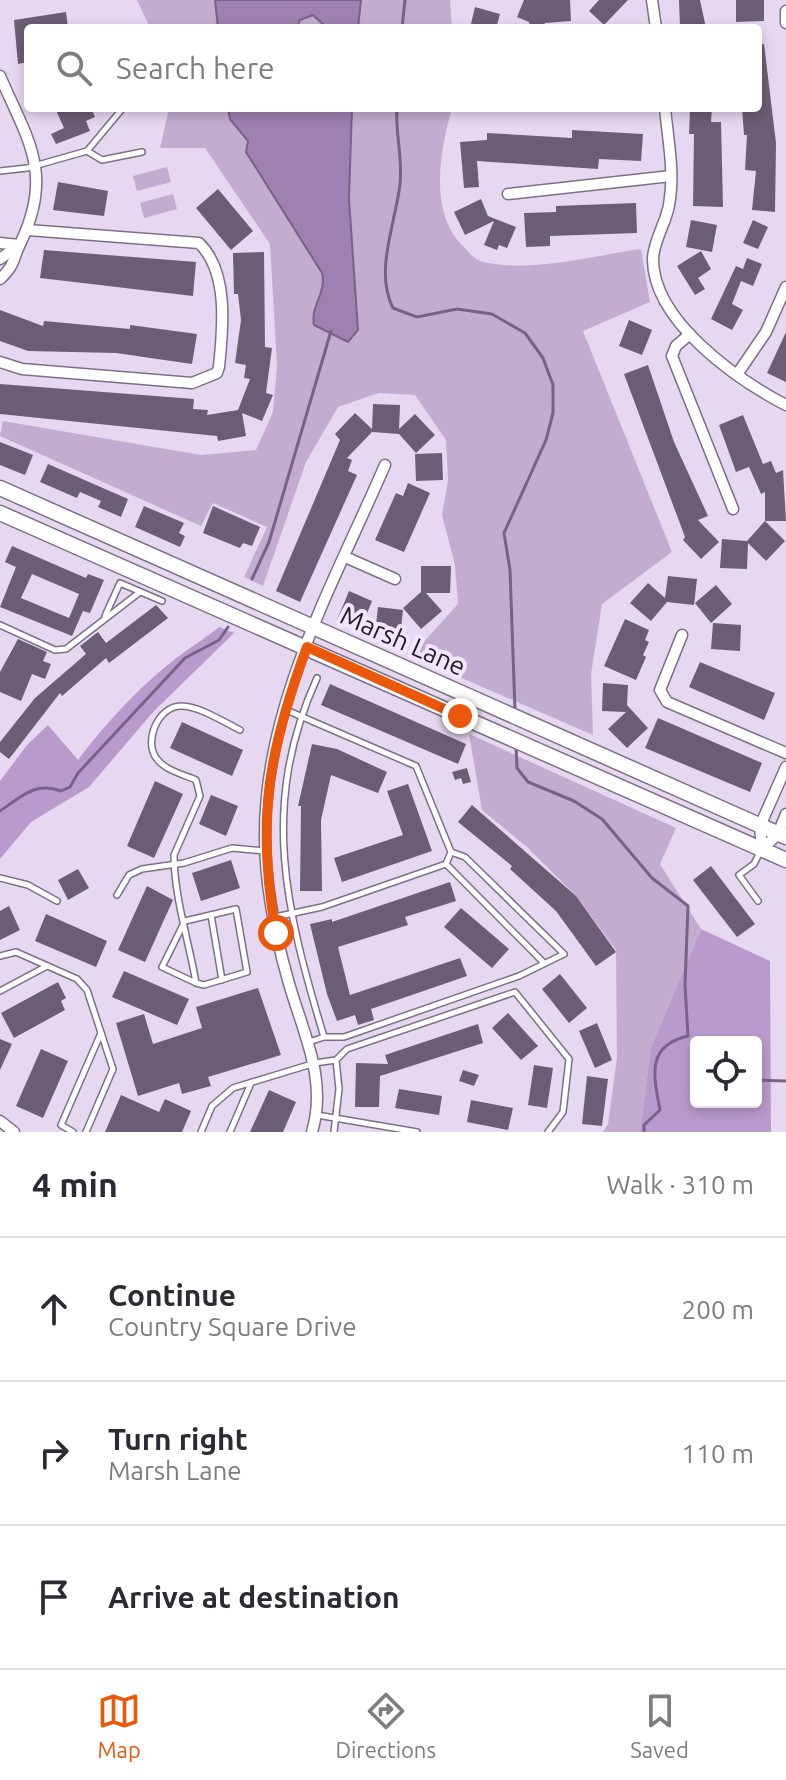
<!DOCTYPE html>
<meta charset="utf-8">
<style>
:root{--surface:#fff;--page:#f2f2f3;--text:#2b2b33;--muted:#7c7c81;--line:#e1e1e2;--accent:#ea580c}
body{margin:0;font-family:Ubuntu,sans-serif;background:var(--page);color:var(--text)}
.controls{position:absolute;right:24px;bottom:24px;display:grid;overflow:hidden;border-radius:8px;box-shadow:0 4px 12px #0003}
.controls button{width:72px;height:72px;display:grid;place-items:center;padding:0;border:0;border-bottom:2px solid var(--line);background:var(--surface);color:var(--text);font:40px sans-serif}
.stop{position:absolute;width:24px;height:24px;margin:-18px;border:6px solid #ea580c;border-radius:50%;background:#fff}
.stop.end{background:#ea580c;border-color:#fff;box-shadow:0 2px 8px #0008}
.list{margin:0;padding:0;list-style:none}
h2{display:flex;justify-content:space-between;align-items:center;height:104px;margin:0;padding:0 32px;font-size:34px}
h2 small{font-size:26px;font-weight:400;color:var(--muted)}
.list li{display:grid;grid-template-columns:52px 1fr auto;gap:24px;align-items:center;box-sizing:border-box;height:144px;padding:0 32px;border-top:2px solid var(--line)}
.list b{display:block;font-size:30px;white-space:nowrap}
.list p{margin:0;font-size:26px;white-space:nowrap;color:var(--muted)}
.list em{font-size:26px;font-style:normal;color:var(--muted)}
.icon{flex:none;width:44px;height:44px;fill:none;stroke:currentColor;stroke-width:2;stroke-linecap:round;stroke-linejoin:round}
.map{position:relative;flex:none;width:786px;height:1132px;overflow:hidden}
.search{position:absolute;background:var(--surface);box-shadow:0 4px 12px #0003;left:24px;right:24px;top:24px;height:88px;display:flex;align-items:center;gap:20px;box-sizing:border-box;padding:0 28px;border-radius:8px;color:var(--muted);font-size:30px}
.sheet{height:536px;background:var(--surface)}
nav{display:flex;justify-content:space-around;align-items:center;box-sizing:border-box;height:112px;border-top:2px solid var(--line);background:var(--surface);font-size:22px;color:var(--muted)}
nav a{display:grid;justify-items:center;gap:4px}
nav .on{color:var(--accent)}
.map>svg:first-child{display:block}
.green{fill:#c2add0}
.forest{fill:#b99acd;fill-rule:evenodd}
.water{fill:#9e80b1;stroke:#786287;stroke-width:2}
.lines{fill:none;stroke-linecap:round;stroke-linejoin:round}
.stream{stroke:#786287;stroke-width:3}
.building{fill:#6b5e74;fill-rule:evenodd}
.lane-casing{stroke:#7d7086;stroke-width:8}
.street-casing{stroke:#7d7086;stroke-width:13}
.secondary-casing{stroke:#7d7086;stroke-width:17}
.lane{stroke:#fff;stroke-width:5}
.street{stroke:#fff;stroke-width:10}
.secondary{stroke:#fff;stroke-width:14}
.route{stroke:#ea580c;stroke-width:10}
.labels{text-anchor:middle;stroke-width:8;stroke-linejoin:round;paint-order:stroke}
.street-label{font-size:26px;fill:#211b24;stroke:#f4e5fe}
</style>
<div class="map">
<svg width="786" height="1132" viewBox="0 0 786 1132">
<rect width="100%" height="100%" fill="#e6d8f1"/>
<g class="green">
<path d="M137,0H450L452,28H150Z"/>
<path d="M169,108H452C440,151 428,213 464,247C469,253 475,260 483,262C533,273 591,256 641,249L650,302L583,331L672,552L602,604L591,674L593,735L411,656L458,604L455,565L442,515L448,480L446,440L415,395L379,393L338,407L306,462L263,586L244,577L267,527L213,503L201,526L0,436L3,421L201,455L256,450L273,412L277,365L270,244L205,148H160Z"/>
<path d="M167,167L171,182L137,191L133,176Z"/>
<path d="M173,194L177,209L144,218L140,203Z"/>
<path d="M469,734L676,828L660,864L701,929L651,1047L640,1132H603L608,1124L617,1058L616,950L576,896L527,847L482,810Z"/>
</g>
<g class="forest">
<path d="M219,627L234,633L154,711L89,787L31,822L0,859V781L27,745L48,725L78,760C107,721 144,682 183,653C195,644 207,637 219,627Z"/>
<path d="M701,929L770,961L771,1132H640L651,1047ZM696,1042H756V1102H696Z"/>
</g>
<g class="water">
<path d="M215,0H361L358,28H327L313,15L300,20L297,28H218Z"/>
<path d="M228,108H352L349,199L358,330L348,342L314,325C310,306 327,293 322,273L246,152L248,141L230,119Z"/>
</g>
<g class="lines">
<g class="stream">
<path d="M402,28L405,0"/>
<path d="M397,108C395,133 403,158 400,184C396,222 374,271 393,308L417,317L457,309L492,314L525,333L543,358L553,385V413L546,440L504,533L510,570L515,710"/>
<path d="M252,579L269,542L331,331"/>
<path d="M516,746L517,768L528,782L574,801L602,819L652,878L688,906L685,985L688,1036C645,1046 654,1077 660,1110L644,1125V1132"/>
<path d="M0,811C21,797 35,781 61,791L70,787L78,773L185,658L219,640L228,627"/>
<path d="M756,1080L786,1081"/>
</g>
</g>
<g class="building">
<path d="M524,0H570L571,21L545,23L543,28H530L529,22L517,17Z"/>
<path d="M599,0H628L604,25L589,11Z"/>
<path d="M679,0H700L706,28H680Z"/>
<path d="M736,0H764V21L736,22Z"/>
<path d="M475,7L500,14L497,25L470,28Z"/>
<path d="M66,12L68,28H28V62L18,64L14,20Z"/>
<path d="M764,44L776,143L775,212L752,210L756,171L745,170L747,135H744L742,108H758V45Z"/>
<path d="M55,108H91L95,117L86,121L90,131L56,144L51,134L64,128Z"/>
<path d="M690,108H712L711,122H721L723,207L693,206L694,134H689Z"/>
<path d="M572,130L643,134L641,161L599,159L598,169L477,161L479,187L464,188L460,142L487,140V133L572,138Z"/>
<path d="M58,182L108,191L104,216L53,210Z"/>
<path d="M218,189L253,231L231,250L196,208Z"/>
<path d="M481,199L488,216L516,227L507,248L499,245L497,250L484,245L494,221L465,235L454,212Z"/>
<path d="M636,203L637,233L550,236V246L526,247L524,213L556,212V206Z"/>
<path d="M691,220L717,225L712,252L686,247Z"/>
<path d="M753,220L768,227L758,249L743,243Z"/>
<path d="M44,250L196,262L193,296L40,278Z"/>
<path d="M701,251L711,269L698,278L705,289L695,295L677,266Z"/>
<path d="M264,252L265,347L272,348L266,393L273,395L262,421L242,413L246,436L218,441L217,436L0,414V384L194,399L193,409L208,410L207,415L238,410L250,379L244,378L246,365L235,363L241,320L238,294H234L233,253Z"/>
<path d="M747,258L762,264L753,286L741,281L732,304L743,310L732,330L711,319L736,266L743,269Z"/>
<path d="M0,310L43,326L44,321L130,329V325L197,334L192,364L116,353L28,351L0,341Z"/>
<path d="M629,320L652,330L642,355L619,346Z"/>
<path d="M786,332V382L767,373Z"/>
<path d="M648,365L674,442L708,516L698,520L719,542L701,559L683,540L685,537L624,374Z"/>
<path d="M373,404L400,405L399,429L415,414L435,435L416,453L399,434L372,432L347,458L352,460L348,471L357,475L300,602L276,591L340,440L335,434L355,413L372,429Z"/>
<path d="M743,415L763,464L771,461L776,473L783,470L786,521H765V492L761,494L749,467L736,472L719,425Z"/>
<path d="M0,442L33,455L25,475L0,465Z"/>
<path d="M442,453L443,480L416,481L415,454Z"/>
<path d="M48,464L128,499L121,517L98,507L101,501L80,492L77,498L40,482Z"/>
<path d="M408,483L430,493L404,552L375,540L396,493L403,496Z"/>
<path d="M144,506L184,523L179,533L185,536L180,547L135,527Z"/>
<path d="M213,506L260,527L252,546L243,543L240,548L203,533Z"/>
<path d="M765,521L785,541L766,561L748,543L747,569L720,568L722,539L747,541Z"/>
<path d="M12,546L86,578L88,574L104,580L90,613L83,611L72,636L0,607L16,567L5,562ZM32,574L79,594L69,618L21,598Z"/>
<path d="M421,566H451L450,593H426L442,611L421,629L403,608L421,592Z"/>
<path d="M668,576L697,579L694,605L667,602L651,621L630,603L648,583L665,598Z"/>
<path d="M716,585L732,604L711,623L695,603Z"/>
<path d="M349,591L372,601L362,626L351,621L349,626L337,620Z"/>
<path d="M156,605L168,618L109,663L106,658L62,696L60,693L9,759L0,752V742L35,698L86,654L80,646L98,632L106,643Z"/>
<path d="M378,607L403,610L400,637L375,634Z"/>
<path d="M625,619L649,630L645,640L649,642L643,655L646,657L636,680L604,666Z"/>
<path d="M713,623L741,625L740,651L711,649Z"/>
<path d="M18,639L47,652L43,661L51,664L45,679L32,674L21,701L0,692V672Z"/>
<path d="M700,662L775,693L764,720L689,687Z"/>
<path d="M603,683L628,685L627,705L648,728L627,748L608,729L626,712L602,711Z"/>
<path d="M330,684L466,744L458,764L321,705Z"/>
<path d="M658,718L762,763L750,792L645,748Z"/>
<path d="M182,722L243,750L232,776L170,748Z"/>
<path d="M312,744L337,749L387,772L378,793L331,775L321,820L322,891H300L301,806H298Z"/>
<path d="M467,768L471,782L463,784L461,778L455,780L452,772Z"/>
<path d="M155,781L183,794L154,858L127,846Z"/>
<path d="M408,784L432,851L342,882L334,858L403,835L387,791Z"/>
<path d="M211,795L238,806L226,836L199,824Z"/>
<path d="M472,805L576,896L616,952L596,966L556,911L510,869L512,866L458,822Z"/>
<path d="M231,860L240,888L201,901L192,873Z"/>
<path d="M711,866L755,924L737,937L693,880Z"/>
<path d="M78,869L89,888L68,900L58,880Z"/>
<path d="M450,882L456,901L405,917L408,925L338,947L350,995L460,958L467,976L371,1009L374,1020L358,1025L355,1015L337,1021L327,994L310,924L332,919V922Z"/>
<path d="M147,886L173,900L145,962L118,950Z"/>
<path d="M9,906L20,930L0,940V911Z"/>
<path d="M461,908L509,949L492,968L444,927Z"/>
<path d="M46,914L107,941L96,967L35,941Z"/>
<path d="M124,971L189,999L177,1025L112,997Z"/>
<path d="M560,974L587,1008L569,1023L542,989Z"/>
<path d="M58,982L66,998L61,1001L65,1010L14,1038L1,1013Z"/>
<path d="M258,988L281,1055L208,1077L211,1086L182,1094L179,1083L138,1096L116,1023L144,1014L153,1044L202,1028L196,1007Z"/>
<path d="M508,1013L538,1046L521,1060L492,1028Z"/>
<path d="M597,1023L612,1060L595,1068L579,1031Z"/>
<path d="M478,1024L483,1043L380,1076L379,1107H355L356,1063L388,1064L385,1055Z"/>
<path d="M0,1039L12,1044L0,1070Z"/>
<path d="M41,1049L68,1061L43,1118L16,1106Z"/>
<path d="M534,1065L553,1068L547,1108L528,1105Z"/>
<path d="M463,1070L479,1075L474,1086L459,1081Z"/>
<path d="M587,1076L608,1079L602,1126L582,1124Z"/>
<path d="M399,1089L442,1096L439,1115L395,1108Z"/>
<path d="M269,1090L296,1102L283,1132H250Z"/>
<path d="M121,1095L159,1112L165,1099L191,1111L182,1132H105Z"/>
<path d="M471,1100L513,1108L508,1130L467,1122Z"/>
</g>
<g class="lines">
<defs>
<g id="lane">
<path d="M146,108H155"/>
<path d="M87,151L102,160L142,152"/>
<path d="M0,171L27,168L87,151L123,108"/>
<path d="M105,616L120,583L162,601"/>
<path d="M0,625L55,650L66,649L140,592"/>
<path d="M317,678C259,806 286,910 324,1037"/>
<path d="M284,709L416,766L451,852L446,864L543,962"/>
<path d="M0,878L28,885L57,901"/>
<path d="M117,895L129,875L142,869L184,863L232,848L265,851"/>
<path d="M758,901L739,875L754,864L761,850"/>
<path d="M211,915L222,980"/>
<path d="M275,917L322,907L446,864"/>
<path d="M0,956L16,952L77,979L87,990L113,1069L86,1132"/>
<path d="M196,983L204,985L247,972L236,909L185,921L162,967L196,983C189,942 174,896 174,855L200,796L196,780C184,775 165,770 157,759C143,742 158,706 181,706C199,706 224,722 240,730"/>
<path d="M0,991L47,966"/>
<path d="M309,1042L324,1037H344L519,976L564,954L465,857L451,852"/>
<path d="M317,1115L417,1132"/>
<path d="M73,1132L61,1125L101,1033"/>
<path d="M201,1132L212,1106L233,1088L315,1063L336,1060L347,1049L515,992L569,1059L563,1112L548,1132"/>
<path d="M230,1132L251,1083"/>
<path d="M334,1132L339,1089L336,1060"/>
</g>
<g id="street">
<path d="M652,0L656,28"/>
<path d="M786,11V23"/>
<path d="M0,76C27,139 54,172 21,242C12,260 16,264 0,279"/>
<path d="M665,108C668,140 675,173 669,205C666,223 654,240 653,258C652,320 736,379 786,405"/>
<path d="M508,194L671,176"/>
<path d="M0,243L19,245"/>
<path d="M0,259L19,245"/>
<path d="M690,334L676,346L672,356L733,509"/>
<path d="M0,362L22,369L192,383L217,373L219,367C223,328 229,272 199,243L28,230"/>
<path d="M738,373L766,332L786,287"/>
<path d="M345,557L395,579"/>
<path d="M682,635L660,690L667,702L786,753"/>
<path d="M762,849L760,826L786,767"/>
<path d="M762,849L778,834L786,814"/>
<path d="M0,1121L14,1132"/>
<path d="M312,1132C328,1078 302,1031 288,980C275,934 265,885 265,837C264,705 334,583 385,465"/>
</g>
<g id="secondary">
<path d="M0,488L786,837"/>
<path d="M0,513L786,860"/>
</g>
</defs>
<use href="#lane" class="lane-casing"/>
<use href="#street" class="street-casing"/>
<use href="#secondary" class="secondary-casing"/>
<use href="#lane" class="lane"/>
<use href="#street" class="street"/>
<use href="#secondary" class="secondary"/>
</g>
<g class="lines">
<path class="route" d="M276,933C256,821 268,752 307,647L460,716"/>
</g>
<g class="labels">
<g class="street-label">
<text transform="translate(403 641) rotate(24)" y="9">Marsh Lane</text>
</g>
</g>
</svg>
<div class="controls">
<button><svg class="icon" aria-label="locate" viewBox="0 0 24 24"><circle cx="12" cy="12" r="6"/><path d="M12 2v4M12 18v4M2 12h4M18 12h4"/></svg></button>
</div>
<div class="stop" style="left:276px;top:933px"></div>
<div class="stop end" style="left:460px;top:716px"></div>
<div class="search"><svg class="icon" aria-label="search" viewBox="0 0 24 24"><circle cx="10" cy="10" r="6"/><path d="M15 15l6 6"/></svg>Search here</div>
</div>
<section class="sheet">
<h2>4 min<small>Walk · 310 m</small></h2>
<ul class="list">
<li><svg class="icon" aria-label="ahead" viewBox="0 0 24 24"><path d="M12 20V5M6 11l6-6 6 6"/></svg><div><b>Continue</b><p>Country Square Drive</p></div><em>200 m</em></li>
<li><svg class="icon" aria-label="right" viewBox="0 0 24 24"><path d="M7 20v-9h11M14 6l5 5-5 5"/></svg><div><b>Turn right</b><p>Marsh Lane</p></div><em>110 m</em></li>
<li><svg class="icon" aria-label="arrive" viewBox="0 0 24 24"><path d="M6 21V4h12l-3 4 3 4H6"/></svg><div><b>Arrive at destination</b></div></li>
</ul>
</section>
<nav>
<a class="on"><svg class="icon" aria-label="map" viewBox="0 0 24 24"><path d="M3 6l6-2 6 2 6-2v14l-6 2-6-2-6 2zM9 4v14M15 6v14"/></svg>Map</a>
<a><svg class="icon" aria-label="directions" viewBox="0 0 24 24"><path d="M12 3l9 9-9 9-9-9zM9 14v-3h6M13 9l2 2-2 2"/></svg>Directions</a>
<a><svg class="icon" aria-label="saved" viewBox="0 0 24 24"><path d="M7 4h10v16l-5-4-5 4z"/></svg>Saved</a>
</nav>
